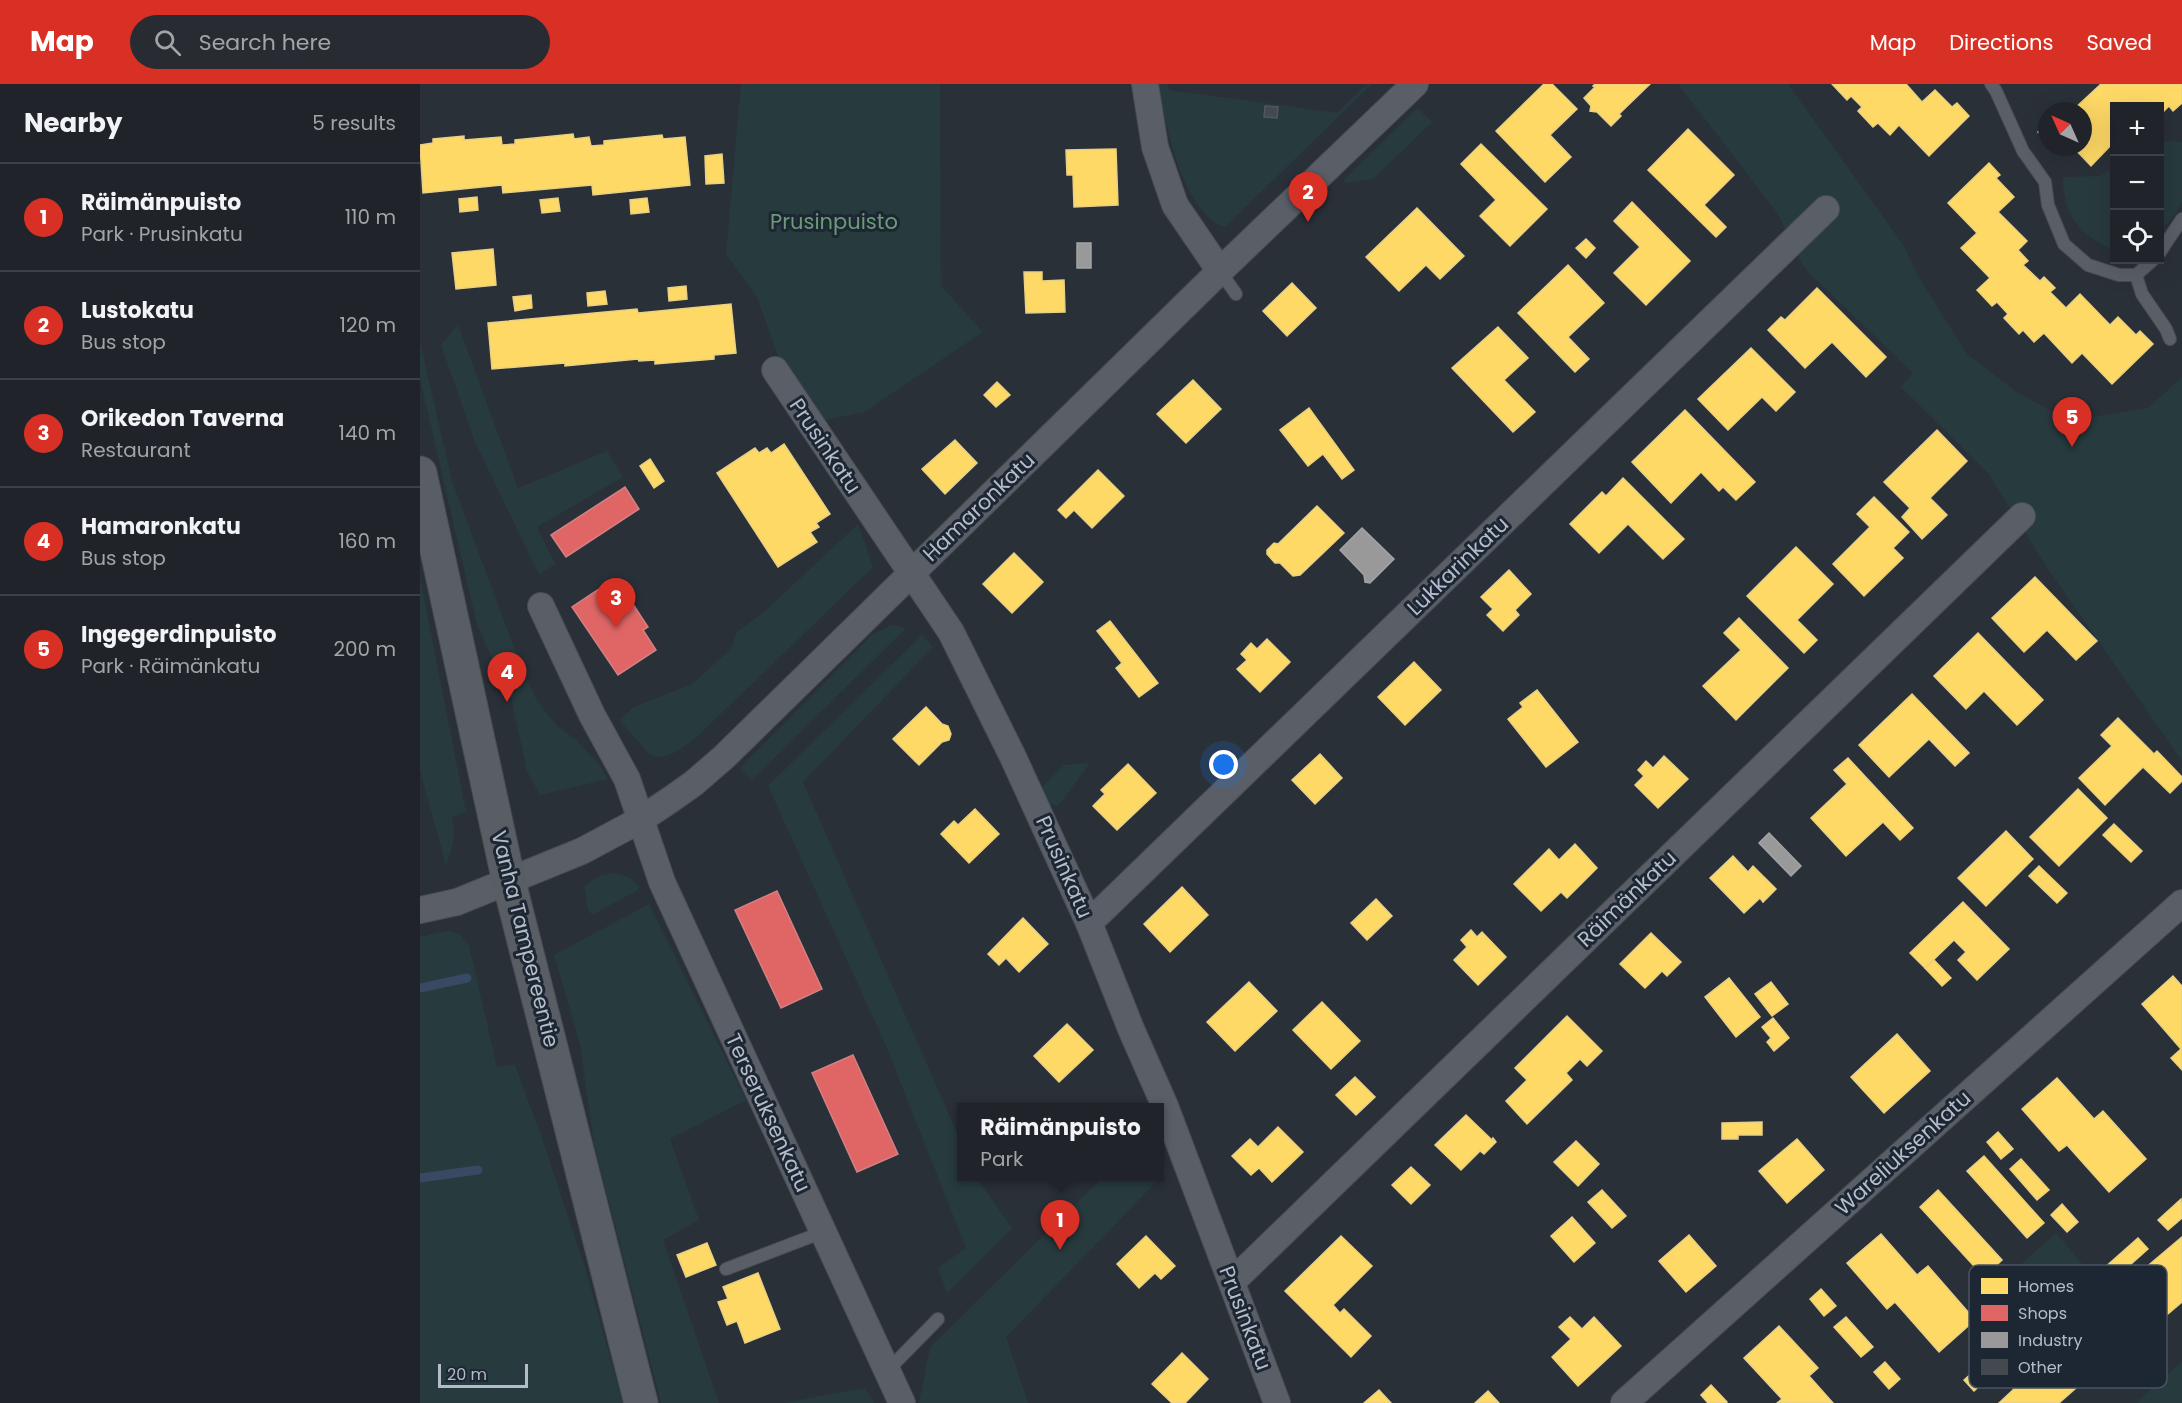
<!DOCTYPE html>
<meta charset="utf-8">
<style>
:root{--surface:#20242a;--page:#282c32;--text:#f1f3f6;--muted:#a2a4a8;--line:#3d4147;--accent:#d93025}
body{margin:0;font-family:Poppins,sans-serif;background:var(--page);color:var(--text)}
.controls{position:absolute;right:18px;top:18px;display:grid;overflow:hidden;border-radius:0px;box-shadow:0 6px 24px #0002}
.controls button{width:54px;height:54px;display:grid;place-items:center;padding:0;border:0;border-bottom:2px solid var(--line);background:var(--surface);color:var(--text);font:30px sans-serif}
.compass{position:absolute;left:1618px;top:18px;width:54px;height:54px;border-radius:50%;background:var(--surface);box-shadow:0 6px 24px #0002;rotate:315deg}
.scale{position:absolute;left:18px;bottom:15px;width:90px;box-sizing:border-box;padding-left:6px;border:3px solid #b4bcc9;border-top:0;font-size:16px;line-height:21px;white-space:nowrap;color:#b4bcc9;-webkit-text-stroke:4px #1d2633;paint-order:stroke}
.you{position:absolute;left:804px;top:681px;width:21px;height:21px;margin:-15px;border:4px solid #fff;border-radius:50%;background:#1a73e8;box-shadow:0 0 0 9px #1a73e833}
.badge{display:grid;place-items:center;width:39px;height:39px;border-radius:50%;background:var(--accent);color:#fff;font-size:20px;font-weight:700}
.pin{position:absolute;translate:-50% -50px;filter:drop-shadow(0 2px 3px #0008)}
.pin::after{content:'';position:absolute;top:32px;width:21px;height:18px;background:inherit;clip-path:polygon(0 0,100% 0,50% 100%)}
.popup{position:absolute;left:537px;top:1019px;width:207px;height:78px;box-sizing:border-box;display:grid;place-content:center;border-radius:0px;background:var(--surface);filter:drop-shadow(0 2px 4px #0005);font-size:20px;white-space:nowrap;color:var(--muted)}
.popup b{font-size:22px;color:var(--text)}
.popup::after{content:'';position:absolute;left:50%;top:100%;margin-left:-12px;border:12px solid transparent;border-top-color:var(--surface)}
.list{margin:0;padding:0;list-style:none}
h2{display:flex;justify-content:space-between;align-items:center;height:78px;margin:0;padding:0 24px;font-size:26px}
h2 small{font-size:20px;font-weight:400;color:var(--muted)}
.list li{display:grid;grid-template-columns:39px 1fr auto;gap:18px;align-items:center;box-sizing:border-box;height:108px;padding:0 24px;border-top:2px solid var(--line)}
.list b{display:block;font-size:22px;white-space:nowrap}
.list p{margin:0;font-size:20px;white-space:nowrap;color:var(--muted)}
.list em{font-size:20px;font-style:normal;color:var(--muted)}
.icon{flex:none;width:33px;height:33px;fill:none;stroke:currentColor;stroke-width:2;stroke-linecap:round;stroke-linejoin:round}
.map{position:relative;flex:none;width:1762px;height:1319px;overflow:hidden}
header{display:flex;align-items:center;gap:36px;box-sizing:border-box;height:84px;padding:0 30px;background:var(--accent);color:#fff}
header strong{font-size:28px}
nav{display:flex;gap:33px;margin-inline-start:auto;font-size:21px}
.search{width:420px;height:54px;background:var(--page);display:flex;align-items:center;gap:15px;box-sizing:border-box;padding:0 21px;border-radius:33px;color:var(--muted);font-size:22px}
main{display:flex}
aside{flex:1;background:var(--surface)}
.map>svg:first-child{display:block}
.green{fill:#273a3e}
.homes{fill:#ffd966;stroke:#e8d084;stroke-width:1.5}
.shops{fill:#e06666;stroke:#d38084;stroke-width:1.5}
.industry{fill:#999;stroke:#a1a4a7;stroke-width:1.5}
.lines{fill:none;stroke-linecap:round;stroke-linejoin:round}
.stream{stroke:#384963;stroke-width:9}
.building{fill:#444950;stroke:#52575f;stroke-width:1.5}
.lane-casing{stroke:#484c53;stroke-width:14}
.street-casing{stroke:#484c53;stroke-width:28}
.secondary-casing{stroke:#484c53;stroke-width:35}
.lane{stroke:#5a5e66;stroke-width:12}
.street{stroke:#5a5e66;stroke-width:26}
.secondary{stroke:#595d64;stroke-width:33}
.labels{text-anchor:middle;stroke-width:6;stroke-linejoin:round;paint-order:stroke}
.park-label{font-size:21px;fill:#6b9a76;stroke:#1d2633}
.street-label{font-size:21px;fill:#b4bcc9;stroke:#1d2633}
.key{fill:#1d2633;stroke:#4a5360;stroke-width:1.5}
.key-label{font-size:16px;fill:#b4bcc9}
</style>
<header>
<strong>Map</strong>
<div class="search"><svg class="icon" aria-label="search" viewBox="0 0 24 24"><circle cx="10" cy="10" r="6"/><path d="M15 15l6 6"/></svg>Search here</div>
<nav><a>Map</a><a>Directions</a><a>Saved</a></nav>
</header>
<main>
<aside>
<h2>Nearby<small>5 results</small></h2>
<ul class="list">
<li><span class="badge">1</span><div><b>Räimänpuisto</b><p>Park · Prusinkatu</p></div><em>110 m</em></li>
<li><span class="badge">2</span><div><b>Lustokatu</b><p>Bus stop</p></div><em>120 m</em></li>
<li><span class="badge">3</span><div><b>Orikedon Taverna</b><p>Restaurant</p></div><em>140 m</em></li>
<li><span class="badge">4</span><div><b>Hamaronkatu</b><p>Bus stop</p></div><em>160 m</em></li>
<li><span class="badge">5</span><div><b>Ingegerdinpuisto</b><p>Park · Räimänkatu</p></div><em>200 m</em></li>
</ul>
</aside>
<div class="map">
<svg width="1762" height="1319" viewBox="0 0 1762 1319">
<rect width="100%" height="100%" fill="#2a3038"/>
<g class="green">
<path d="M321,0H520L521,202L563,248L444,328L401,337L359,275L337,213L306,170Z"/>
<path d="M739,0H748L749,6L917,29L947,0H952L805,143C764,132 744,38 739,0Z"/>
<path d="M1258,0H1368L1484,162L1498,192L1547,270L1595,307L1649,337L1728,324L1762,293V677L1626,482L1568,389L1481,303L1493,289L1390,190L1382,180L1358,130Z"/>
<path d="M997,24L1012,38L953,95L926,99L924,96Z"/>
<path d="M1744,57L1762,58V118L1754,132L1740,147V60Z"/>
<path d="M1694,84V166C1661,153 1642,129 1643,93L1679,92Z"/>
<path d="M38,241L98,404L187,367L203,393L117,443L135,480L119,491L55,358L21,261Z"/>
<path d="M0,258L32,397L95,566L116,615L137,642L155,655L180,681L188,695L120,711L107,687L84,582L76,583L57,541L0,295Z"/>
<path d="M438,440L453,483L277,653C264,663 247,678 230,671L199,636L214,623L272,600L311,565L317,548L344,528Z"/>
<path d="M0,493L46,728L32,733C36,754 33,762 26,781L0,686Z"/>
<path d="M472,541L486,544L332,696L320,684L453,550Z"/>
<path d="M502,551L513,563L383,698L541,1058V1092L556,1093L592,1144L527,1209L518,1184L546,1164L466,962L348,702Z"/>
<path d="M670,679L638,722L629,720L622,703L644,681Z"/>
<path d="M195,789L209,793L219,802L218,806L172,831L168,825L164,802L179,792Z"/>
<path d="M229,820L326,1016L250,1055L279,1136L243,1156L299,1319H241L174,1060L160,960L134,871Z"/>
<path d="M27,847L39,850L49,861L77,983L95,981L121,1051L166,1187L203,1319H0V853Z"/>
<path d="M739,1067L746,1088L586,1253L608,1319H499L510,1263L683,1093L739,1092Z"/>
<path d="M1636,1149L1664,1182C1638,1198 1607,1220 1577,1202Z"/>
<path d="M1762,1278V1319H1716Z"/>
<path d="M445,1304L454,1319H364L444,1304Z"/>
</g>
<g class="homes">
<path d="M1124,0H1132L1157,25L1130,51L1151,73L1125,98L1076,47Z"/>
<path d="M1175,0H1230L1199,30L1201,32L1191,42L1177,28L1170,27L1171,22L1164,14L1175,3L1173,2Z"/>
<path d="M1412,0H1486L1502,18L1515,6L1532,23L1537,19L1549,32L1509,72L1479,41L1470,51L1458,39L1453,43L1438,27L1442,23L1431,12L1427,16Z"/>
<path d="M1681,0H1762V19L1753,27L1749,22L1740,31V22H1694V58L1671,82L1653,63H1663V27H1652Z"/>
<path d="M1627,40V57L1618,48Z"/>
<path d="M1268,45L1314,91L1284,121L1306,143L1296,153L1228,86Z"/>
<path d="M153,50L154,55L169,53L171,62L184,61V57L242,51L243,55L265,53L270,101L173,111L172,101L83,109L82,101L3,109L0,61L13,59V55L44,52V56L81,53L82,61L95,60V56Z"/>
<path d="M1061,60L1127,125L1090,162L1060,132L1076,116L1041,80Z"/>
<path d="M696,65L698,121L654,123L653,91H647L646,66Z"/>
<path d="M302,70L304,99L286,100L285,72Z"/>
<path d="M1569,79L1580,91L1576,94L1594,113L1578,128L1607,157L1598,166L1608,177L1603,181L1620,197L1624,193L1635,204L1630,208L1646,224L1660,210L1690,241L1698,233L1716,251L1720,247L1733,260L1692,300L1662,269L1652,279L1624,249L1614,258L1603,246L1599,250L1584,234L1588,230L1577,218L1572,222L1557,206L1570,194L1541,164L1557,149L1528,119Z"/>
<path d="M57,113L58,126L40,128L39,115Z"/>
<path d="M138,114L140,127L122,129L120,116Z"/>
<path d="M227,114L229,128L211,130L210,116Z"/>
<path d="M1212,118L1270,177L1226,221L1194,189L1220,163L1194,137Z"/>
<path d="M997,124L1044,172L1020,195L1006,181L979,207L946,173Z"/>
<path d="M1166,155L1175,164L1166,174L1156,164Z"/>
<path d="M73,165L76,201L36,205L32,169Z"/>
<path d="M1148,181L1184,219L1148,253L1169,275L1155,288L1098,229Z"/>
<path d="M604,188H622V197L644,196L645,228L606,229Z"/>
<path d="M872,199L896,224L867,252L843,227Z"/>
<path d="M266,202L267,215L249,217L248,204Z"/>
<path d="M1397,204L1466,273L1446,293L1412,258L1385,284L1348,246L1361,233L1365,236Z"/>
<path d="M185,207L187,220L168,222L167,209Z"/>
<path d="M111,211L112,224L95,227L93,213Z"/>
<path d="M311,220L316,269L294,271V275L235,280V276L219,277L218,275L145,282V279L72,285L68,239L217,225L218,229Z"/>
<path d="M1078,243L1108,274L1084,296L1115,328L1093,348L1032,284Z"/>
<path d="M1331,264L1375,308L1356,327L1342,313L1308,346L1278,315Z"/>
<path d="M773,296L801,325L766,359L737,330Z"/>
<path d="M577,298L590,311L576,323L564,311Z"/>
<path d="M889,324L934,386L922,395L903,370L888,382L860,346Z"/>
<path d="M1265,326L1335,398L1316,416L1303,403L1299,407L1281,388L1251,419L1212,378Z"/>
<path d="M1517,346L1547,377L1510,414L1527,431L1502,455L1482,433L1490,424L1464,398Z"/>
<path d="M535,356L557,379L525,410L502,385Z"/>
<path d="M364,360L410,430L396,439L399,443L390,448L397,458L358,483L297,389L335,364L339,369L347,364L351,369Z"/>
<path d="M230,375L244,397L234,404L220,382Z"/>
<path d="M678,386L704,412L672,444L654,426L646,434L638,426Z"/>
<path d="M1203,394L1264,455L1243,475L1208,440L1179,469L1150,440L1182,408L1186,412Z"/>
<path d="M1454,413L1489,448L1473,464L1483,474L1444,512L1413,480L1450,443L1437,430Z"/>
<path d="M897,422L924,449L880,491L873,492L860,479H855L847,470V466L854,459L858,460Z"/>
<path d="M1376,463L1413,500L1377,536L1397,556L1384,569L1327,512Z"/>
<path d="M594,469L623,498L592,529L563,500Z"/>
<path d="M1089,486L1111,510L1095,526L1099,531L1083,547L1067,531L1073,525L1061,513Z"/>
<path d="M1615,493L1677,557L1656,576L1627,546L1604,568L1572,534Z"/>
<path d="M1319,534L1368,584L1316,636L1283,602L1321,566L1304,549Z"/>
<path d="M690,537L738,599L719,613L696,584L702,579L677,547Z"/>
<path d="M1558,549L1623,616L1597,641L1564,607L1546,625L1514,592Z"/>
<path d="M847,555L870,578L840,608L817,585L827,576L821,570L831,559L837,565Z"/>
<path d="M994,578L1021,606L985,641L958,613Z"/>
<path d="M1117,606L1158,658L1126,683L1088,635L1103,623L1100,619Z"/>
<path d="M1492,610L1549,669L1535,682L1509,655L1469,693L1439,661Z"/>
<path d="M506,623L522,640L528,642L531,650L529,656L522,658L499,681L473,655Z"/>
<path d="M1698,634L1734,670L1737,667L1762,693V697L1750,709L1723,683L1685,721L1659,694L1692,662L1681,651Z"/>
<path d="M900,670L922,694L895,720L872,696Z"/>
<path d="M1244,672L1268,695L1238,724L1215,701L1224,692L1218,686L1226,677L1233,684Z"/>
<path d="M1428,674L1493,744L1480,756L1463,738L1426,772L1391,734L1427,700L1414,686Z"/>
<path d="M708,680L736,709L697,746L673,722L685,710L681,706Z"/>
<path d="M1658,705L1687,734L1639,782L1610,753Z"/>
<path d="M555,725L579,750L549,779L521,750L534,737L538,741Z"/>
<path d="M1694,740L1722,767L1711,778L1683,751Z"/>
<path d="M1586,747L1613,775L1566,822L1538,794Z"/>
<path d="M1155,760L1177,784L1147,814L1141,808L1121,827L1094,800L1129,765L1139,776Z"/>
<path d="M1313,772L1328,788L1333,782L1356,805L1343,818L1340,814L1324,829L1290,794Z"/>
<path d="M1619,782L1647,809L1637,819L1609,792Z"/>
<path d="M762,803L788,831L750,868L724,840Z"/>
<path d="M956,815L972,832L947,856L931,839Z"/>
<path d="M1543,818L1589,865L1557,896L1538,876L1546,868L1534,856L1505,884L1490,869Z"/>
<path d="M603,834L628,860L599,888L586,874L579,881L568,870Z"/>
<path d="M1051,846L1057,853L1062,848L1086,873L1058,901L1034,876L1047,863L1041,856Z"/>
<path d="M1231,849L1261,878L1247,892L1242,887L1225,904L1200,880Z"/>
<path d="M1514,876L1531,894L1522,902L1505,884Z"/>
<path d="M1753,892L1762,902V986L1751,974L1761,965L1722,920Z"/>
<path d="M1309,894L1340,933L1316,953L1285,913Z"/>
<path d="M829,898L857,927L815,967L787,938Z"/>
<path d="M1351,898L1368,920L1352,932L1335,910Z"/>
<path d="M902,918L940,957L911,985L873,946Z"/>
<path d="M1147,932L1182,967L1167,982L1160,975L1146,989L1152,996L1107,1040L1086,1017L1107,996L1095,984Z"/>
<path d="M1353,934L1369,954L1354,967L1347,958L1351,954L1342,943Z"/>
<path d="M647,940L673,966L639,998L614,972Z"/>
<path d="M1477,950L1510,987L1464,1029L1431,993Z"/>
<path d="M935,993L955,1013L936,1031L916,1011Z"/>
<path d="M1637,994L1674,1035L1683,1027L1726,1075L1689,1108L1647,1061L1639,1067L1602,1025Z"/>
<path d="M1046,1031L1072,1056L1073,1054L1076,1058L1064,1070L1060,1067L1041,1086L1015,1061Z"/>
<path d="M1342,1038V1051H1318V1055H1302V1039Z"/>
<path d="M858,1043L883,1068L852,1098L839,1084L831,1091L812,1072L830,1055L838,1063Z"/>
<path d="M1578,1048L1593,1065L1581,1075L1567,1058Z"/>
<path d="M1377,1055L1404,1086L1367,1119L1339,1087Z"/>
<path d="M1156,1057L1179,1080L1158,1102L1134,1078Z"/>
<path d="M1564,1072L1624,1139L1607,1154L1547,1087Z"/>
<path d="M1601,1075L1629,1106L1617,1116L1590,1085Z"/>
<path d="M991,1083L1010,1101L991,1120L972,1101Z"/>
<path d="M1182,1106L1206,1132L1192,1144L1168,1118Z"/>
<path d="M1518,1106L1582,1176L1564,1193L1500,1123Z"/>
<path d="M1761,1115L1762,1134L1748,1146L1738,1136Z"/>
<path d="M1642,1120L1658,1138L1647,1148L1631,1131Z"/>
<path d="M1152,1133L1175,1159L1154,1178L1131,1152Z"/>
<path d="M1461,1150L1497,1191L1508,1182L1555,1236L1519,1268L1475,1218L1467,1225L1427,1179Z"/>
<path d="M1269,1151L1296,1182L1266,1208L1239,1177Z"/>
<path d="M726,1152L755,1182L741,1195L735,1189L719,1204L697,1180Z"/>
<path d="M921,1152L952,1182L913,1221L920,1229L924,1225L951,1252L931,1273L865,1207Z"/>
<path d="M1762,1153V1218L1717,1256L1685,1218Z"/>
<path d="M1718,1154L1728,1165L1684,1204L1674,1193Z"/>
<path d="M287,1159L296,1181L266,1193L257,1171Z"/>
<path d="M338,1189L360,1245L325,1259L317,1237L307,1241L298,1218L308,1215L303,1203Z"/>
<path d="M1401,1205L1416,1222L1404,1232L1390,1215Z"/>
<path d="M1634,1216L1644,1227L1618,1250L1608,1240Z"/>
<path d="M1150,1233L1162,1245L1174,1233L1201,1262L1158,1302L1132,1273L1151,1255L1139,1243Z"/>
<path d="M1426,1233L1453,1263L1441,1273L1414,1243Z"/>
<path d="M1651,1233L1689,1275L1639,1319H1579L1594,1305L1584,1294Z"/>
<path d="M1359,1242L1398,1284L1389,1292L1413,1319H1357L1362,1315L1324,1274Z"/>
<path d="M1589,1256L1599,1267L1554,1307L1544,1296Z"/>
<path d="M762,1269L788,1295L765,1319H752L732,1300Z"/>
<path d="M1465,1278L1480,1295L1469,1305L1454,1288Z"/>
<path d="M1291,1301L1307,1318L1306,1319H1288L1281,1311Z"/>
<path d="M959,1306L971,1319H944Z"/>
<path d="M1068,1307L1079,1319H1055Z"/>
</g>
<g class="shops">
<path d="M205,403L219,425L146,473L131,451Z"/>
<path d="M191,497L205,517L209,514L228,543L223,546L236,566L198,591L152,523Z"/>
<path d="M357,807L402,905L361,924L315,826Z"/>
<path d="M433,971L478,1070L437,1088L392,989Z"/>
</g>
<g class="industry">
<rect x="657" y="159" width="14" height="25"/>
<path d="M942,444L974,475L950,499L945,498L944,491L920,466Z"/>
<path d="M1349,749L1381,782L1371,792L1339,759Z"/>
</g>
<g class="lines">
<g class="stream">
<path d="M0,904L47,894"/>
<path d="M0,1094L58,1086"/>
</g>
</g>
<path class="building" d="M845,22L858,23L857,34L844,33Z"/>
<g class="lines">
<defs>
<g id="lane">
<path d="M1571,0L1576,7L1603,67L1625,98L1628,121L1644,160L1668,181L1699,191H1716L1733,176"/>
<path d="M1740,168L1762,135"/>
<path d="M800,187L816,210"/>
<path d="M1716,191L1722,210L1746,245L1750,255"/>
<path d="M306,1185L403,1148"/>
<path d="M468,1286L518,1235"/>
</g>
<g id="street">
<path d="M725,0L735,63L755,121L800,187"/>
<path d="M355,286L531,548L593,673L669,839L711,945L745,1022L857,1319"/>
<path d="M121,522L172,631L207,695L242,798L482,1319"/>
<path d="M0,826L37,818L162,767L220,736L250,716L274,699L304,673L800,187L995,0"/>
<path d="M669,839L1406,125"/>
<path d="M812,1198L1602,432"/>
<path d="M1204,1319L1762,819"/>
</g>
<path id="secondary" d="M0,389L89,798L221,1319"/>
</defs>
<use href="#lane" class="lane-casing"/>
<use href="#street" class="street-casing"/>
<use href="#secondary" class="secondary-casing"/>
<use href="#lane" class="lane"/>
<use href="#street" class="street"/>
<use href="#secondary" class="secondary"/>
</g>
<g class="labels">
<g class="park-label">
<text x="414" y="145">Prusinpuisto</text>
</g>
<g class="street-label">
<text transform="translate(405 362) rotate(56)" y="7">Prusinkatu</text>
<text transform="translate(559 423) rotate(-44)" y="7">Hamaronkatu</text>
<text transform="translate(1038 482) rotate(-44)" y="7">Lukkarinkatu</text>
<text transform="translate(644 783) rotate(66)" y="7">Prusinkatu</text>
<text transform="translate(1207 815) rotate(-44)" y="7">Räimänkatu</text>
<text transform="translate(105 855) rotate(76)" y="7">Vanha Tampereentie</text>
<text transform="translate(348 1029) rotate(65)" y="7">Terseruksenkatu</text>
<text transform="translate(1483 1069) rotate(-42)" y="7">Wareliuksenkatu</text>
<text transform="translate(825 1234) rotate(69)" y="7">Prusinkatu</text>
</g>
</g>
<rect x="1549" y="1181" width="198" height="123" rx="9" class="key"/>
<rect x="1561" y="1194" width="27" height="16" fill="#ffd966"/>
<rect x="1561" y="1221" width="27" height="16" fill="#e06666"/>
<rect x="1561" y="1248" width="27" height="16" fill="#999"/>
<rect x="1561" y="1275" width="27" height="16" fill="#444950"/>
<g class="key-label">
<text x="1598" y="1208">Homes</text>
<text x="1598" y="1235">Shops</text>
<text x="1598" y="1262">Industry</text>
<text x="1598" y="1289">Other</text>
</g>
</svg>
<div class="controls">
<button>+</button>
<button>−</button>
<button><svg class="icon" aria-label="locate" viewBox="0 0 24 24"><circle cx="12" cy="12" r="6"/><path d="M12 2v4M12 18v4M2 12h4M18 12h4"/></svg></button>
</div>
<svg class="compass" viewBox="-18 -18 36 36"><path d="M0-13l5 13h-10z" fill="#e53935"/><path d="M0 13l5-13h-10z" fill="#a2a4a8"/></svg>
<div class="scale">20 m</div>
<div class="you"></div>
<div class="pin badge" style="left:640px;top:1166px">1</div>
<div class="popup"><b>Räimänpuisto</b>Park</div>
<div class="pin badge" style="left:888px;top:138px">2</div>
<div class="pin badge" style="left:196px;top:544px">3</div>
<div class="pin badge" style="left:87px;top:618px">4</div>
<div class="pin badge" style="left:1652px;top:363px">5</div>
</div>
</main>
